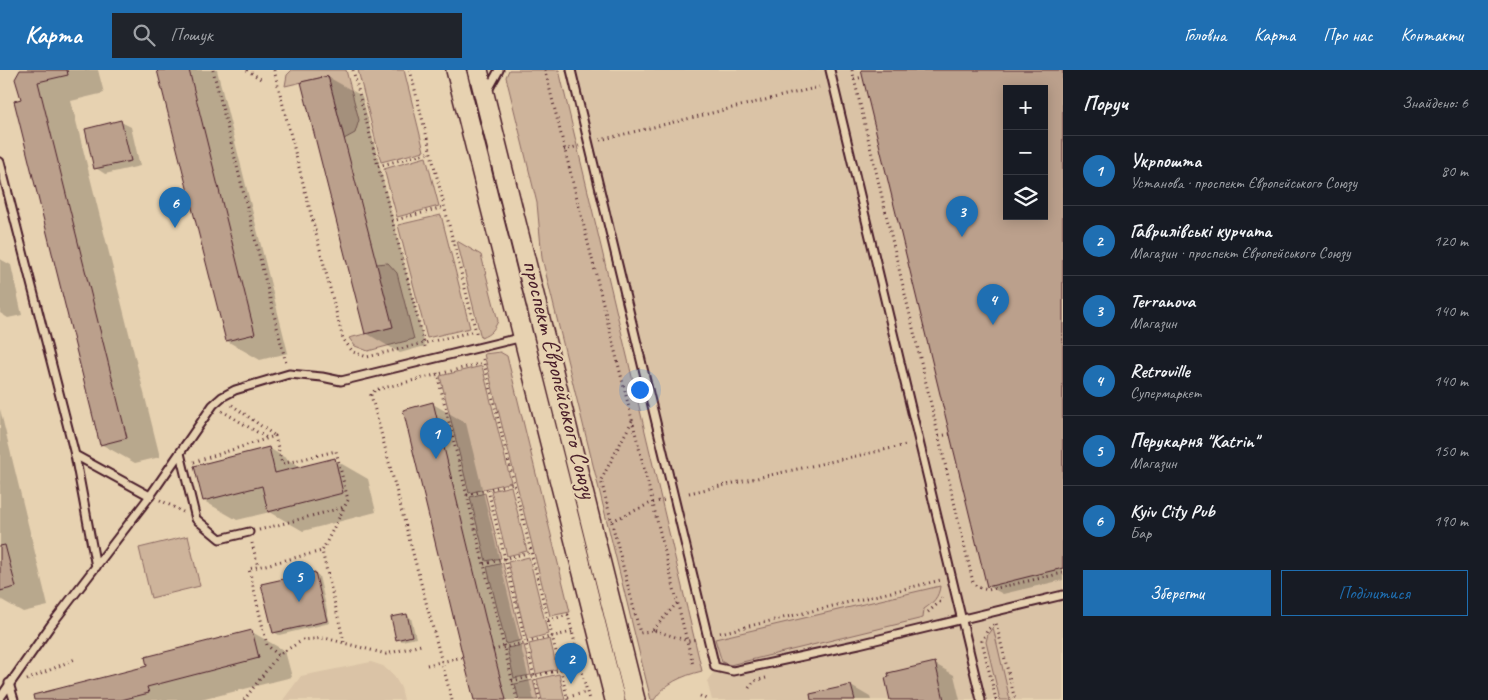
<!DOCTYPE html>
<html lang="uk">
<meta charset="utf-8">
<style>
:root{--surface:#171b24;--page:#20242c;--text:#f1f3f6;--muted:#9ea1a6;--line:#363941;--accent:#1f6fb2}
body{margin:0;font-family:Caveat,sans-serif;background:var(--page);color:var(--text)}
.controls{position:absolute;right:15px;top:15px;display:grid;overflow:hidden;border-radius:0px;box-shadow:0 2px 12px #0003}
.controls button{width:45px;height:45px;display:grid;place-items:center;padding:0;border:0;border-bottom:1px solid var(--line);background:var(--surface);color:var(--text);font:25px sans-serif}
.you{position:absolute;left:639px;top:319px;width:18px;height:18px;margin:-12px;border:4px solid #fff;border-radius:50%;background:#1a73e8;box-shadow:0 0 0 8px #1a73e833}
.badge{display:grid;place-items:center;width:32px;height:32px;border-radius:50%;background:var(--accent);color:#fff;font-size:16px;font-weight:700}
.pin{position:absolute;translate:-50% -41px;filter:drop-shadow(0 1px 2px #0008)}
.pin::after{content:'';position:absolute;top:26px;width:18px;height:15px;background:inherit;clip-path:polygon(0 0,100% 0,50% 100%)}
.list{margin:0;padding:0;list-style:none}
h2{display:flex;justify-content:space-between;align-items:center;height:65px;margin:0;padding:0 20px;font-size:21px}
h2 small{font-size:16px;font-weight:400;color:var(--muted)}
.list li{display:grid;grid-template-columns:32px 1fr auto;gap:15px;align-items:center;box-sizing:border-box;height:70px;padding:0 20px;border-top:1px solid var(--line)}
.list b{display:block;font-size:19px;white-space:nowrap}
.list p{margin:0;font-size:16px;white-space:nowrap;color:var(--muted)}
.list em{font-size:16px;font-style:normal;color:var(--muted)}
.actions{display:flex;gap:10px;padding:15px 20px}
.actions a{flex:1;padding:11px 0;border:1px solid var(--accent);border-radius:0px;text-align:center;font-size:18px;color:var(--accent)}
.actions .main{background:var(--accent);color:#fff}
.icon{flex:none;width:28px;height:28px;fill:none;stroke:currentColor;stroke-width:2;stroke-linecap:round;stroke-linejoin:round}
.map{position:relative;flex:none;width:1063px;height:630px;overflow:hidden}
header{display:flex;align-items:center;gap:30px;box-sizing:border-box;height:70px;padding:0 25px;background:var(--accent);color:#fff}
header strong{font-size:24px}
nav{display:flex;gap:28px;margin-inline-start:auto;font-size:18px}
.search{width:350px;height:45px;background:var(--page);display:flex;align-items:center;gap:12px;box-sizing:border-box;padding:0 18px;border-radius:0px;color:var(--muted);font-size:19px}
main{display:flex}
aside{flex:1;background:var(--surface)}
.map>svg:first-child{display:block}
.built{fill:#dac3a6;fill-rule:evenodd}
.green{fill:#ceb49b;stroke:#8c6a63}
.shadow{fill:#0003;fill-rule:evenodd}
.building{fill:#bba08c;stroke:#4a1f2b;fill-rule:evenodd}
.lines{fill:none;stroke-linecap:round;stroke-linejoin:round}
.service-casing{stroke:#4a1f2b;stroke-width:11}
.secondary-casing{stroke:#4a1f2b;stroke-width:22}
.path{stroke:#4a1f2b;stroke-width:3;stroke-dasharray:1 4;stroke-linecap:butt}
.service{stroke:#e7d2b1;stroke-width:7}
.secondary{stroke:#e7d2b1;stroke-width:19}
.labels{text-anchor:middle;stroke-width:4.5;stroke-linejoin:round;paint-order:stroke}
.street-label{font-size:24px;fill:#4a1f2b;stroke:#e7d2b1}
</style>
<header>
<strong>Карта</strong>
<div class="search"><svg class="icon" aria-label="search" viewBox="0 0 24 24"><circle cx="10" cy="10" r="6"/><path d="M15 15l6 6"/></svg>Пошук</div>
<nav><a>Головна</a><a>Карта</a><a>Про нас</a><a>Контакти</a></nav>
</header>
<main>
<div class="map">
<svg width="1063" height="630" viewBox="0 0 1063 630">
<rect width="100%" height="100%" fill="#e7d2b1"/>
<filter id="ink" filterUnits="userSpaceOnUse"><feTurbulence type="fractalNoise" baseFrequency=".02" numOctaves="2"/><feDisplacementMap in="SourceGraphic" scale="10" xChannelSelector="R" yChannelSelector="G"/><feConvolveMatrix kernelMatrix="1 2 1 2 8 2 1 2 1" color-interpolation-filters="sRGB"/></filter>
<g filter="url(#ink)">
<g class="built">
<path d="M576,0H1063V630H712L707,611L719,595ZM1007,19H1044V146H1007Z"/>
<path d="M371,592L383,596L394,606L401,618L404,630H283L301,606Z"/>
</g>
<g class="green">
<path d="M292,0H346L359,50L355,63L344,69L328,6L285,16L287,5Z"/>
<path d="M358,0H404L424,81L381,92Z"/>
<path d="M509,0H559L702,601C682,606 665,613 654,630H651L542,188L537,133L506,7Z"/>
<path d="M426,87L439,136L397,147L384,99Z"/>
<path d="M441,145L470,258L427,268L398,155Z"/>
<path d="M457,171L481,185L498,251C494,260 491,264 481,268Z"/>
<path d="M388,193L397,203L414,269L368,281L355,276L349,268L392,257L376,194Z"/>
<path d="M500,282L507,286L570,542L550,546L484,284Z"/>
<path d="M482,296L511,412L469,423L440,306Z"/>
<path d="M511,416L527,481L507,486L491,421Z"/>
<path d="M485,423L501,488L486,491L470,427Z"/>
<path d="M188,466L200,516L151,528L139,478Z"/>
<path d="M529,487L548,564L527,570L508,492Z"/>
<path d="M503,493L522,570L506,574L487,497Z"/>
<path d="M940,516C939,527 933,533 924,539L923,548L730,595L722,592L715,569Z"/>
<path d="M993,557L1010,630H1000L986,572L988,564Z"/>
<path d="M550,569L557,599L536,604L529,574Z"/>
<path d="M524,575L531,605L514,608L507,578Z"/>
<path d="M559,604L565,630H542L537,609Z"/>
<path d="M533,610L538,630H519L515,614Z"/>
</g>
<g class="shadow">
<path d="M20,0H98L104,23L71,31L160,387L135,393L101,374L23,30Z"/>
<path d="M159,0H217L288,283L260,290L227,271Z"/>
<path d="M863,0H1063V510L1003,524L988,516ZM1007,19H1044V146H1007Z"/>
<path d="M328,7L362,26L425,276L400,283L366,263Z"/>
<path d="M121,52L131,57L140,96L105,104L96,98Z"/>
<path d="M0,189L11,195L22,245L8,248L0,243Z"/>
<path d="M433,334L466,353L534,630H476Z"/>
<path d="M0,339L48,536L23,542L0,529Z"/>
<path d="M269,378L302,398L335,390L368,409L376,442L303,461L270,442L237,450L204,431Z"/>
<path d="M315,503L319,506L330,553L279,565L274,562Z"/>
<path d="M406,545L411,548L416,568L402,571L397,569Z"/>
<path d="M252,562L285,581L292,607L201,630H40L148,597Z"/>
<path d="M935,594L954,605L960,630H891Z"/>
<path d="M851,616L870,627L871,630H816Z"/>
</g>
<g class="building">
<path d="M20,0H67L68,5L38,12L127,368L100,375L14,31L21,29L15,9Z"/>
<path d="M157,0H189L255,264L226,271Z"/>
<path d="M861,0H1063V498L987,517ZM1007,19H1044V146H1007Z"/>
<path d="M328,6L393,257L365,264L301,12Z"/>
<path d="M121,50L131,91L94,99L85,59Z"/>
<path d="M433,332L493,580L506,630H474L463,587L403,340Z"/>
<path d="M269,377L275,403L335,388L343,423L268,442L262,416L203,431L194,396Z"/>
<path d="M5,475L16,517L0,521V476Z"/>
<path d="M315,502L327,551L273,563L261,514Z"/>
<path d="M407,544L412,566L396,570L391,547Z"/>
<path d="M252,560L259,588L147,617L149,623L121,630H34L33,625L147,596L145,587Z"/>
<path d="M935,592L944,630H890L885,608L889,607L888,603Z"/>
<path d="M851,615L855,630H811L810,624Z"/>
</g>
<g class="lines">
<defs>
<g id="service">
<path d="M571,0L715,597L733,601L859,574L1063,525"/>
<path d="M830,0L981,630"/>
<path d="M488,20L499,0"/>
<path d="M0,92L75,385L150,426"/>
<path d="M180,383L196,449L220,469L249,462"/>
<path d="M75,385L96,497"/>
<path d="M9,613L14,630"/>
<path d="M0,628L51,555L150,426L213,335L222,327L235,320L289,304L322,307L341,311L523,267"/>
</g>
<g id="secondary">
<path d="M456,0L615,630"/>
<path d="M478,0L635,630"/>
</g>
</defs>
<use href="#service" class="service-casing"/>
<use href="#secondary" class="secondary-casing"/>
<g class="path">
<path d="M213,0L286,293"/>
<path d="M247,0L262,10"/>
<path d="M274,0L343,269L353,282L367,287L475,261"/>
<path d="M353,0L426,280"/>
<path d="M410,0L477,266"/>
<path d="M545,0L693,595"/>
<path d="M852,0L973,512L977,517L988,520L1063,503"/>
<path d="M854,9L863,7"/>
<path d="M600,70L819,17"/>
<path d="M564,80L579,76"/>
<path d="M378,96L431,82"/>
<path d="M392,151L444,137"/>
<path d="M483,289L568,630"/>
<path d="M437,303L517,630"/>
<path d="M232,335L275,366"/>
<path d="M222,341L267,368"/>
<path d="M632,351L601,410L640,563L653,560L688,571L697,569"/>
<path d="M939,366L951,364"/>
<path d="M194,392L275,366L282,394L336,381L348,430L322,481L344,572"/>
<path d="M488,420L540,630"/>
<path d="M689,423L906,375"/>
<path d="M467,425L514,413"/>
<path d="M160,430L183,442"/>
<path d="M612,451L651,433L665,430"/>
<path d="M259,460L345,437"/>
<path d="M252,473L258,497"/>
<path d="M484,494L531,482"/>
<path d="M928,542L941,531L943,524"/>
<path d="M548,550L568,545L589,630"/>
<path d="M653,560L678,532"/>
<path d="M720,563L941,510"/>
<path d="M493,580L572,562"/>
<path d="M278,585L267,575L249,499L322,481"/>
<path d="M427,595L463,587"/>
<path d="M27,610L75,589"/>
<path d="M512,611L561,600"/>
<path d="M749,618L754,611L766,608"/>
<path d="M700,626L708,630"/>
<path d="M568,627L587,622"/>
<path d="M244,630L278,585L303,570L325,568L386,584L421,575"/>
<path d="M452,630L371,325L375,320L483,293"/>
<path d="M996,630L982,571L988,559L996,553L1015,630"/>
</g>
<use href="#service" class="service"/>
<use href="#secondary" class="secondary"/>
</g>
</g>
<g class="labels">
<g class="street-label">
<text transform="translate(560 309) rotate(76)" y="8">проспект Європейського Союзу</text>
</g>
</g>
</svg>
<div class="controls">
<button>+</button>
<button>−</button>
<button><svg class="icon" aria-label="layers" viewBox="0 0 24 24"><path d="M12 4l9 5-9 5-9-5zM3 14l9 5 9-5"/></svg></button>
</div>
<div class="you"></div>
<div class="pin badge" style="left:436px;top:389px">1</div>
<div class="pin badge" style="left:571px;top:614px">2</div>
<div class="pin badge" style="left:962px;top:167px">3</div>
<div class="pin badge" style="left:993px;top:255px">4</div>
<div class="pin badge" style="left:299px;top:532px">5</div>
<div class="pin badge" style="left:175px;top:158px">6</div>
</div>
<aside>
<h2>Поруч<small>Знайдено: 6</small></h2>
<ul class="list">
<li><span class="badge">1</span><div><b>Укрпошта</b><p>Установа · проспект Європейського Союзу</p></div><em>80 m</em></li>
<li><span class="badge">2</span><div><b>Гаврилівські курчата</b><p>Магазин · проспект Європейського Союзу</p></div><em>120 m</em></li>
<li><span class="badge">3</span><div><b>Terranova</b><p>Магазин</p></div><em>140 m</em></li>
<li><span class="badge">4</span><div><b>Retroville</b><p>Супермаркет</p></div><em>140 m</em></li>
<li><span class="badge">5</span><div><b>Перукарня &quot;Katrin&quot;</b><p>Магазин</p></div><em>150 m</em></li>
<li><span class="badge">6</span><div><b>Kyiv City Pub</b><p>Бар</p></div><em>190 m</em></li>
</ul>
<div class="actions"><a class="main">Зберегти</a><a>Поділитися</a></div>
</aside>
</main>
